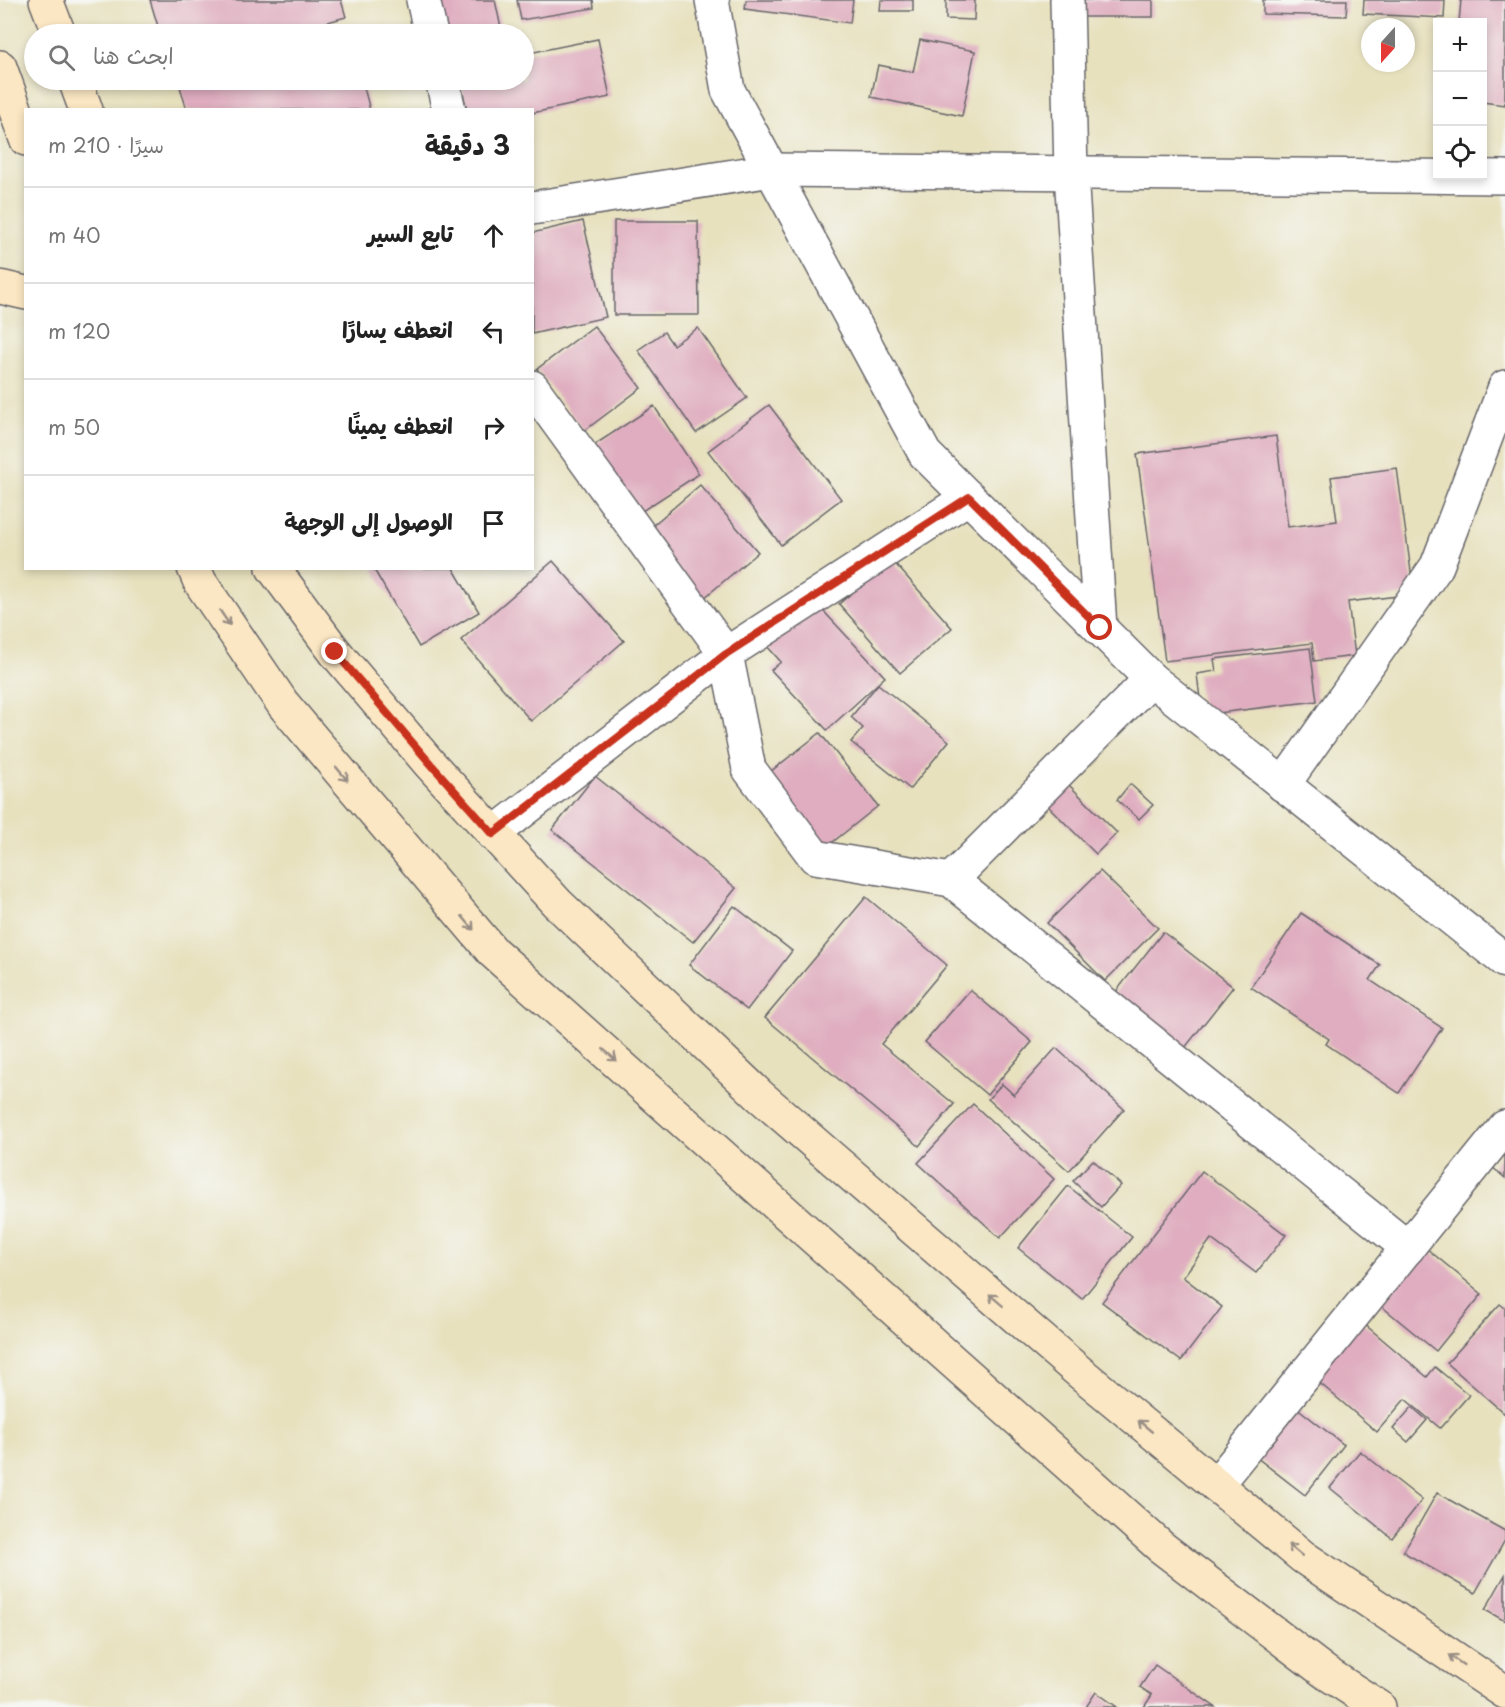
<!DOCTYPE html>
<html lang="ar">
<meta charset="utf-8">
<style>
:root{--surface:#fff;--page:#f2f2f2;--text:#222;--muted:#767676;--line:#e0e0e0}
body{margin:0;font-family:"Playpen Sans","Playpen Sans Arabic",sans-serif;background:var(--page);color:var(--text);direction:rtl}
.controls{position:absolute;right:18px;top:18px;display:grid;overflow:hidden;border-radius:0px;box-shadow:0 3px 9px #0003}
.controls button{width:54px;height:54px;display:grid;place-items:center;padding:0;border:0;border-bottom:2px solid var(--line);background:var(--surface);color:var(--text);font:30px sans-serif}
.compass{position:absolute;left:1361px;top:18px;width:54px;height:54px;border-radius:50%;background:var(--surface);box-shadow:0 3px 9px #0003;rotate:201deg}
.stop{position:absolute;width:18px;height:18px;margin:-14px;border:4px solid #c8321e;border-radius:50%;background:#fff}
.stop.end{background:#c8321e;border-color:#fff;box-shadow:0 2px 6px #0008}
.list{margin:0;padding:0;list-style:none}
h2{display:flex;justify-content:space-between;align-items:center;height:78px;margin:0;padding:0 24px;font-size:26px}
h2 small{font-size:20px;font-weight:400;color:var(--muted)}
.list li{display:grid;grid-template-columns:39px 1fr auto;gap:18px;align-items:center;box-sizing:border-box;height:96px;padding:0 24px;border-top:2px solid var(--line)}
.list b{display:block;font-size:22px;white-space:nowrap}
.list em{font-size:20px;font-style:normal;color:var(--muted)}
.icon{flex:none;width:33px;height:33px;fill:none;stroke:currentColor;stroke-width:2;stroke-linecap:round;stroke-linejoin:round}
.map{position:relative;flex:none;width:1505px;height:1707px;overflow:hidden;direction:ltr}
.search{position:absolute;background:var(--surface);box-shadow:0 3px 9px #0003;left:24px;top:24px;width:510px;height:66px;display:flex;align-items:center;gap:15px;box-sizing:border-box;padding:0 21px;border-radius:33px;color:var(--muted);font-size:22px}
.panel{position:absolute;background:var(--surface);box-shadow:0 3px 9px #0003;left:24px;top:108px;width:510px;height:462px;border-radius:0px;direction:rtl}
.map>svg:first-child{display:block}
.building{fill:#dfadbf}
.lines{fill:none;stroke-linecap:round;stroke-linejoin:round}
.minor-casing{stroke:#676569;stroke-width:36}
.secondary-casing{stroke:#676569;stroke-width:36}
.minor{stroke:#fff;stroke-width:33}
.secondary{stroke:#fbe7c3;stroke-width:33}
.oneway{stroke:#998e86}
.route{stroke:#c8321e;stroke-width:8}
</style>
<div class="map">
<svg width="1505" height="1707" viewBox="0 0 1505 1707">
<rect width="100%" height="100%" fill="#f6f6f2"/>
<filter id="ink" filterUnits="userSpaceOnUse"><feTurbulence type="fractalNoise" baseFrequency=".0167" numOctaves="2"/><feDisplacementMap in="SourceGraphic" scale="12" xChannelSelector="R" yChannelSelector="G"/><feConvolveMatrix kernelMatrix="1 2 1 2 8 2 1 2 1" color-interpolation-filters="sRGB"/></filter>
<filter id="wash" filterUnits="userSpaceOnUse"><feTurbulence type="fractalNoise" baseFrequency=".008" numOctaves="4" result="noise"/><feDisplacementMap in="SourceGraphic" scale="24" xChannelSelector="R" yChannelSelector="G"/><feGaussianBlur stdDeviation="1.35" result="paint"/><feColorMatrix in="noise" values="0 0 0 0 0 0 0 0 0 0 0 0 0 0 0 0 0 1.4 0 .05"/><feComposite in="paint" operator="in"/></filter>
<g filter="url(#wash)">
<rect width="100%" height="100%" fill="#e7e1be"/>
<g id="blocks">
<g class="building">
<path d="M150,0H341L346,17L284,34H188L160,33Z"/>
<path d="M437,0H495L501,28L466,34H445Z"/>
<path d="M517,0H593L594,8L521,20Z"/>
<path d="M746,0H853L850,23L745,9Z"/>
<path d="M881,0H913V11H880Z"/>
<path d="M946,0H975L974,20L946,19Z"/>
<rect x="1070" y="0" width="83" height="17"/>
<path d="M1263,0H1347L1346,16L1263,14Z"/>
<path d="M1364,0H1445L1444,18L1363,14Z"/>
<path d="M1461,0H1505V105L1482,102V22H1459Z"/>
<path d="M346,27L349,34H323Z"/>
<path d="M598,39L610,97L532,113V110H467L460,80H524V54Z"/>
<path d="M920,40L975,51L962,116L871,97L878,65L913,72Z"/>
<path d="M178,80H362L370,110H187Z"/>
<path d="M583,221L606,317L532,334V233Z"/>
<path d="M614,221H698L699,315H614Z"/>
<path d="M594,326L641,388L584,431L537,369Z"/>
<path d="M698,328L747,398L696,433L638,350L664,332L673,345Z"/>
<path d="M769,405L841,499L781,545L708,451Z"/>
<path d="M654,406L699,474L636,515L591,447Z"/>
<path d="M1276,436L1288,527L1337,521L1331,477L1397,468L1414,594L1348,602L1355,656L1314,661L1312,643L1165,661L1137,454Z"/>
<path d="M700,485L758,552L703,599L645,532Z"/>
<path d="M891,559L952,628L900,673L839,604Z"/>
<path d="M553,561L624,641L531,721L461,640Z"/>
<path d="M373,568H453L479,612L419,647Z"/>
<path d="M815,602L885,677L827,730L771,670L781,662L767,646Z"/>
<path d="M1310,648L1317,701L1202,715L1197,674L1216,671L1214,659Z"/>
<path d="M878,684L949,741L910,789L851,742L863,728L851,717Z"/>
<path d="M820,733L878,806L819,853L761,779Z"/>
<path d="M595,776L736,888L693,942L552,830Z"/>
<path d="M1064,780L1117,833L1096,854L1043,801Z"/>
<path d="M1130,784L1153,805L1139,819L1117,800Z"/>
<path d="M1100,871L1158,928L1105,981L1047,923Z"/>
<path d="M866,897L947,965L881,1044L954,1104L919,1146L765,1018Z"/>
<path d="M734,906L792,951L747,1010L689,965Z"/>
<path d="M1301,913L1380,965L1370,980L1442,1028L1399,1093L1326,1044L1329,1039L1251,987Z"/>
<path d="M1163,932L1233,987L1184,1049L1114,994Z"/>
<path d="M970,990L1032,1042L987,1095L925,1042Z"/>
<path d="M1056,1048L1124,1109L1069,1171L988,1099L1002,1084L1014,1095Z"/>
<path d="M973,1104L1054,1179L1000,1238L918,1163Z"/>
<path d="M1505,1151V1178L1492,1167Z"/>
<path d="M1093,1160L1121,1185L1101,1207L1073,1181Z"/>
<path d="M1202,1171L1286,1235L1256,1273L1211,1239L1183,1277L1222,1307L1181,1361L1102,1302Z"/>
<path d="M1068,1186L1132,1237L1082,1299L1018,1248Z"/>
<path d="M1426,1248L1482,1294L1436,1351L1380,1305Z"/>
<path d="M1500,1304L1505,1308V1414L1447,1363Z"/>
<path d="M1356,1317L1427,1377L1435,1367L1469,1395L1440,1428L1405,1399L1377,1432L1308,1373Z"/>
<path d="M1296,1407L1344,1445L1305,1495L1256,1457Z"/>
<path d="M1412,1407L1427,1420L1408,1442L1393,1429Z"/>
<path d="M1360,1451L1422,1500L1392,1538L1330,1488Z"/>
<path d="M1437,1493L1505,1531V1540L1475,1593L1403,1552Z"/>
<path d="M1505,1575V1621L1485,1610Z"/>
<path d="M1155,1665L1215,1707H1144L1152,1695L1140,1687Z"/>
<path d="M1096,1692L1117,1707H1086Z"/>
</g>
</g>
</g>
<g filter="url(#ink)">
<use href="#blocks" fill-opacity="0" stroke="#676569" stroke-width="1.5"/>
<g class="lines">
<defs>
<g id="minor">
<path d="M423,0L431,34"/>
<path d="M712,0L728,90L925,454L1151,679L1505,961"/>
<path d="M1067,0L1071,173L1100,628"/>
<path d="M442,80L449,110"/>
<path d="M532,208L772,170L1505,177"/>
<path d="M532,387L726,654L749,769L815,857L951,880L1408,1248"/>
<path d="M1283,785L1437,566L1505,387"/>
<path d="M493,834L726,654L969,497"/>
<path d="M951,880L1151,679"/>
<path d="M1216,1485L1505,1127"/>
</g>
<g id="secondary">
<path d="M46,0L59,34"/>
<path d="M0,67L26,139"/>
<path d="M75,80L86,110"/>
<path d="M0,287L26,293"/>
<path d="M194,568L200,582L283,704L493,952L1161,1547L1325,1672L1379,1707"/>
<path d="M273,568L335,652L429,763L557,903L760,1096L1077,1370L1303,1557L1505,1692"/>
</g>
</defs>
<use href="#minor" class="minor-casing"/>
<use href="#secondary" class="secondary-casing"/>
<use href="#minor" class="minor"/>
<use href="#secondary" class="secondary"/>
</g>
<defs><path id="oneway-shaft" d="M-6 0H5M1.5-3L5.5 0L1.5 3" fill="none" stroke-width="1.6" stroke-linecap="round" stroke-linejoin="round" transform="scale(1.5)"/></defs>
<g class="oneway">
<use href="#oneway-shaft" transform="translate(225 618) rotate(56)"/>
<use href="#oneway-shaft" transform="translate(342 774) rotate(50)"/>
<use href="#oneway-shaft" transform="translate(468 923) rotate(50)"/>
<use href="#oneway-shaft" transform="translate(610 1055) rotate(41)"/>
<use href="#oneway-shaft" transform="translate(996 1300) rotate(-139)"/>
<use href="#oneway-shaft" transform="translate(1145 1426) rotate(-140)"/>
<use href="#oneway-shaft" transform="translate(1295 1550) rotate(-140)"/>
<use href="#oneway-shaft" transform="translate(1456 1660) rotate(-146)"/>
</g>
</g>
<g class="lines" filter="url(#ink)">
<path class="route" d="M335,652L429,762L493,834L726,654L969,497L1100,628"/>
</g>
</svg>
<div class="controls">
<button>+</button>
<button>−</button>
<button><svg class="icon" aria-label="locate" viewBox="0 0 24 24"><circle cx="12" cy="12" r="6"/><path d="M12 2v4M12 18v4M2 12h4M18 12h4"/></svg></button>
</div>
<svg class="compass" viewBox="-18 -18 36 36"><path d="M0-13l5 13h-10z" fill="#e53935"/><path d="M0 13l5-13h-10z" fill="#767676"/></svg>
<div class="stop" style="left:1100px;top:628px"></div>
<div class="stop end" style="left:335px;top:652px"></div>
<div class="search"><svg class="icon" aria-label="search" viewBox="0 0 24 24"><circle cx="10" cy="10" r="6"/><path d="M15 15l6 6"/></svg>ابحث هنا</div>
<section class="panel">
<h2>3 دقيقة<small>سيرًا · 210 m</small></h2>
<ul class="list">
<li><svg class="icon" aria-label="ahead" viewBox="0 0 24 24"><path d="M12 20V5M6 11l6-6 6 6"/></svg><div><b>تابع السير</b></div><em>40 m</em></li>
<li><svg class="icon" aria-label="left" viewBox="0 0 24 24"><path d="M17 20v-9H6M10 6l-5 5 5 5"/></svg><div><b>انعطف يسارًا</b></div><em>120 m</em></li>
<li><svg class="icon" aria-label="right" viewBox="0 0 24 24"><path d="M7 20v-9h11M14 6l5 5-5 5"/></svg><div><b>انعطف يمينًا</b></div><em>50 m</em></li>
<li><svg class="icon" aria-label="arrive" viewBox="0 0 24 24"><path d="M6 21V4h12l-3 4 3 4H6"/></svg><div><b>الوصول إلى الوجهة</b></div></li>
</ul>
</section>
</div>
